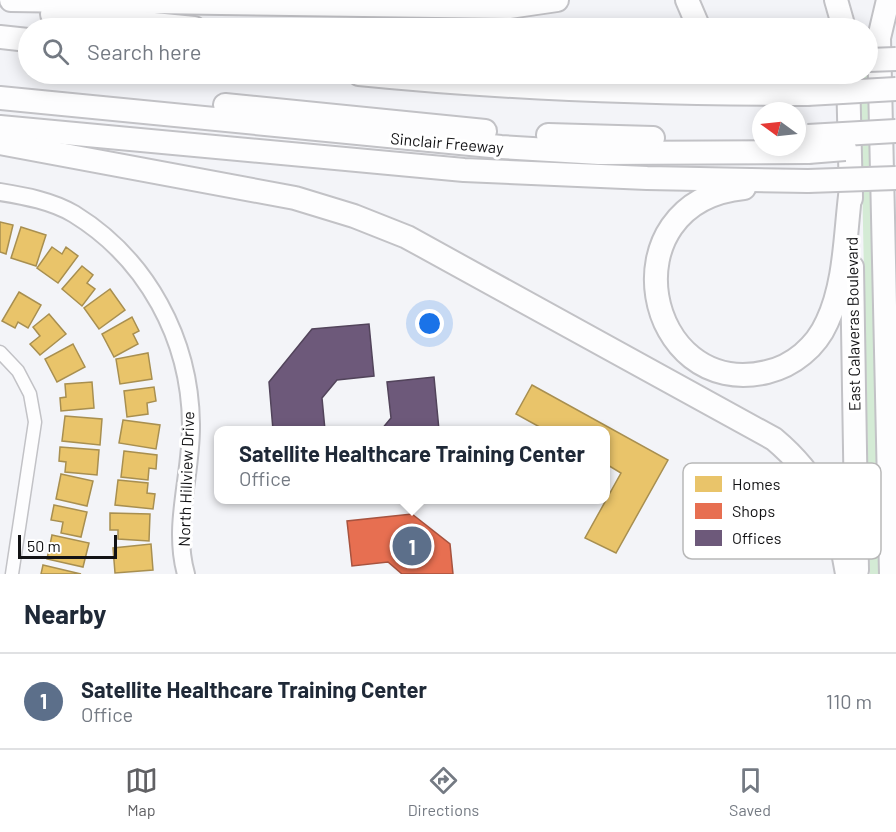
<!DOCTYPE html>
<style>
:root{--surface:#fff;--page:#f2f2f3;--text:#1f2937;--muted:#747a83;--line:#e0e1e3;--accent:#616164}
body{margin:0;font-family:Barlow,sans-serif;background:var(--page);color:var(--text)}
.compass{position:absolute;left:752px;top:102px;width:54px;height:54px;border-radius:50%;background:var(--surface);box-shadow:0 3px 15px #0003;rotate:285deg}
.scale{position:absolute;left:18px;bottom:15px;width:99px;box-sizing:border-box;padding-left:6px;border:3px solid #121214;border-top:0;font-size:16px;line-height:21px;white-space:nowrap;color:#121214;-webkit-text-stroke:4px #fff;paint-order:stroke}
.you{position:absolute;left:430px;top:324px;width:21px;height:21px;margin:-15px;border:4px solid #fff;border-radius:50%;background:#1a73e8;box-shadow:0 0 0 9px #1a73e833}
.badge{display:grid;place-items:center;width:39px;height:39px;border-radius:50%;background:var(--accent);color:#fff;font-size:20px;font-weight:700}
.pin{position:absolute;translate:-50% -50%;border:3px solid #fff;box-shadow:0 2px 6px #0006}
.popup{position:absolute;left:214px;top:426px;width:396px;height:78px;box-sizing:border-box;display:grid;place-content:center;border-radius:12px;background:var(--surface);filter:drop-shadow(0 2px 4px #0005);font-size:20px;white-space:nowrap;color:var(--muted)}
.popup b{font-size:22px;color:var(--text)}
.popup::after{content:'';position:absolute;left:50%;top:100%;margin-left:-12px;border:12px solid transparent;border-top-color:var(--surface)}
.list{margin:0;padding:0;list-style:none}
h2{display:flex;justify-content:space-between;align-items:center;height:78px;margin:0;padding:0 24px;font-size:26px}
h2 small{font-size:20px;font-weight:400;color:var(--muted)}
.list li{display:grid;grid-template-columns:39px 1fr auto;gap:18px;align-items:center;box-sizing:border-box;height:96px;padding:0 24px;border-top:2px solid var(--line)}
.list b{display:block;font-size:22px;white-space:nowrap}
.list p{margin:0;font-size:20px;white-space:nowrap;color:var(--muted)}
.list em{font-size:20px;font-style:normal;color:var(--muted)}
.icon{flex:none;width:33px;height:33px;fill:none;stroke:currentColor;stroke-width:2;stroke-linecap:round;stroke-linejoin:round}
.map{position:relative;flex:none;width:896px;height:574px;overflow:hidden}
.search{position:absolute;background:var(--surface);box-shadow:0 3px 15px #0003;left:18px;right:18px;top:18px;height:66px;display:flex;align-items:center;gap:15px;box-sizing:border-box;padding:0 21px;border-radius:33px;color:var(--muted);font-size:22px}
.sheet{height:174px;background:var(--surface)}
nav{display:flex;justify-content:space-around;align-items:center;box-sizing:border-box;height:84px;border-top:2px solid var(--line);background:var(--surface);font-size:16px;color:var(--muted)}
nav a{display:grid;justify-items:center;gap:3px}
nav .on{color:var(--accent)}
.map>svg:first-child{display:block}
.green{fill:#d4ebd5}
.homes{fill:#e9c46a;stroke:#a88f50;stroke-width:1.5}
.shops{fill:#e76f51;stroke:#a7533f;stroke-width:1.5}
.offices{fill:#6d597a;stroke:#52445b;stroke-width:1.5}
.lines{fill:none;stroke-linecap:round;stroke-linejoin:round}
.street-casing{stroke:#c2c2c6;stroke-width:15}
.secondary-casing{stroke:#c2c2c6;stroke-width:20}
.highway-casing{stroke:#c2c2c6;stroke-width:26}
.street{stroke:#fdfdfe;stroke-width:12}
.secondary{stroke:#fdfdfe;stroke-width:16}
.highway{stroke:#fdfdfe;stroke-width:22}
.highway-bridge-casing{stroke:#c2c2c6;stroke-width:26;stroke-linecap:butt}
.highway-bridge{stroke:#fdfdfe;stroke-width:22}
.labels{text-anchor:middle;stroke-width:6;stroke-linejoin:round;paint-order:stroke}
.street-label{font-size:16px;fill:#121214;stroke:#fff}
.key{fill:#fff;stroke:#b8b8b8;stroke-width:1.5}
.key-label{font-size:16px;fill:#121214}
</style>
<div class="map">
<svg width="896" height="574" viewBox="0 0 896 574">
<rect width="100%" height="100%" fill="#f3f4f8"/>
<path class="green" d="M868,54L879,574H870L860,74H868Z"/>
<g class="homes">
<path d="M0,222L13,225L6,254L0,252Z"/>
<path d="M21,227L46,235L36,266L11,258Z"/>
<path d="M52,247L62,254L66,247L78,256L58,283L37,268Z"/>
<path d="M82,266L93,275L87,283L95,289L82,306L62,289Z"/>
<path d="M110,289L125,310L99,329L84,308Z"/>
<path d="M19,292L41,305L28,328L18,322L15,328L2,321Z"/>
<path d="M49,314L66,334L40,355L30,344L40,336L33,327Z"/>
<path d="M132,317L139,331L133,334L138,344L114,357L102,334Z"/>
<path d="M73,344L85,367L57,382L45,359Z"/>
<path d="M148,353L152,379L120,384L116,359Z"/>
<path d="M92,382L94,408L61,411L60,398L66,397L65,384Z"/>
<path d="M532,385L668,460L616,553L585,538L621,473L606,464V430H545L516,414Z"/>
<path d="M154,387L156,401L147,403L148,414L127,417L124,391Z"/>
<path d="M65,416L102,419L100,445L62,441Z"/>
<path d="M123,420L160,425L156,449L119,443Z"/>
<path d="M60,447L99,450L97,475L65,472L66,462L59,461Z"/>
<path d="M124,451L157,455L156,469L149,468L148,480L121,477Z"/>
<path d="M61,474L93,481L87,506L56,499Z"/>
<path d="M118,480L148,483L147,493L155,494L153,509L115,505Z"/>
<path d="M54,505L87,512L81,537L61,533L63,522L51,520Z"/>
<path d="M110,513L150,514L149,541L118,539V530H110Z"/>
<path d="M52,535L89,543L83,567L47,559Z"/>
<path d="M151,544L153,570L115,573L113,548Z"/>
<path d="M43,565L81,574H41Z"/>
</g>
<path class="shops" d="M412,514L450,544L453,574H402L388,562L352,566L347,521Z"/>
<g class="offices">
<path d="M369,324L374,376L337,380L322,398L325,430H273L269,382L312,329Z"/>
<path d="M434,377L439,430H381L391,418L387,382Z"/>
</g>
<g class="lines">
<defs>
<path id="street" d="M0,352L18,371L30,394L35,422L12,574"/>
<path id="secondary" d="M0,192C25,196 52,201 74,214C147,259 190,339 191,424C192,474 172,525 186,574"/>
<g id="highway">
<path d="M11,0L509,7L557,0"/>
<path d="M687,0L699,28"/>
<path d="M836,0L844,28"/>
<path d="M888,0L879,38L891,574"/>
<path d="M52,14L194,28"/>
<path d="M0,37L28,40"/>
<path d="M359,74C508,89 657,94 807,94"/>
<path d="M848,74L851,198"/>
<path d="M0,98L501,147L599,153L808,152"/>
<path d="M225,105L485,131"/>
<path d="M0,127L464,170L647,178L808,181"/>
<path d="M548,135L653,138"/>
<path d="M0,143L295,198L354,216L407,237L774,439C817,475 839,518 847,574"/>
<path d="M744,188C605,202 644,401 767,372C793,366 816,347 827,322C846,282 845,232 851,188"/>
<path d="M852,267L857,570"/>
</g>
</defs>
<use href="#street" class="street-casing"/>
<use href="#secondary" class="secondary-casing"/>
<use href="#highway" class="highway-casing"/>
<use href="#street" class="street"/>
<use href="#secondary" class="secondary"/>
<use href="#highway" class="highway"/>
<defs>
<g id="highway-bridge">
<path d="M868,60L896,59"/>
<path d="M807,94L896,89"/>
<path d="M808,136L896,131"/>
<path d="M808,152L845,149"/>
<path d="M808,181L896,178"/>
</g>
</defs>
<use href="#highway-bridge" class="highway-bridge-casing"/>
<use href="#highway-bridge" class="highway-bridge"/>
</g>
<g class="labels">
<g class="street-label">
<text transform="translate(447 143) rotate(5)" y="6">Sinclair Freeway</text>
<text transform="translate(853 324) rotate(-91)" y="6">East Calaveras Boulevard</text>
<text transform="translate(186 479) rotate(-88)" y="6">North Hillview Drive</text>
</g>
</g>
<rect x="683" y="463" width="198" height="96" rx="9" class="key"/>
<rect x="695" y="476" width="27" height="16" fill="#e9c46a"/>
<rect x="695" y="503" width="27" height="16" fill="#e76f51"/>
<rect x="695" y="530" width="27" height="16" fill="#6d597a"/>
<g class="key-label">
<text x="732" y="490">Homes</text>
<text x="732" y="517">Shops</text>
<text x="732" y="544">Offices</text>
</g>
</svg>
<svg class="compass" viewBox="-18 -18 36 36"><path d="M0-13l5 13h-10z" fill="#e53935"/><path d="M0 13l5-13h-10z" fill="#747a83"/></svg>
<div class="scale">50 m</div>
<div class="you"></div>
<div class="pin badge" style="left:412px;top:546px;background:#5c6f8a">1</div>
<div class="popup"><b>Satellite Healthcare Training Center</b>Office</div>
<div class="search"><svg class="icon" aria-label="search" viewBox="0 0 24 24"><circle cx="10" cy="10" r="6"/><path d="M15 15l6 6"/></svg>Search here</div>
</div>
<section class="sheet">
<h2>Nearby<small></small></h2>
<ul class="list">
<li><span class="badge" style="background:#5c6f8a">1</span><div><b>Satellite Healthcare Training Center</b><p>Office</p></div><em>110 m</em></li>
</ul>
</section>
<nav>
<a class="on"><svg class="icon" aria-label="map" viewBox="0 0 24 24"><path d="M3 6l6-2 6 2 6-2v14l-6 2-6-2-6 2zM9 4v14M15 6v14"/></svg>Map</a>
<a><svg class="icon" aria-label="directions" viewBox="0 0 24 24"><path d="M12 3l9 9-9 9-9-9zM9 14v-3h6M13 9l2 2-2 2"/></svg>Directions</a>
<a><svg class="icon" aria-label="saved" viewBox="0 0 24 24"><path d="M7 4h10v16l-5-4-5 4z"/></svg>Saved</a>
</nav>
